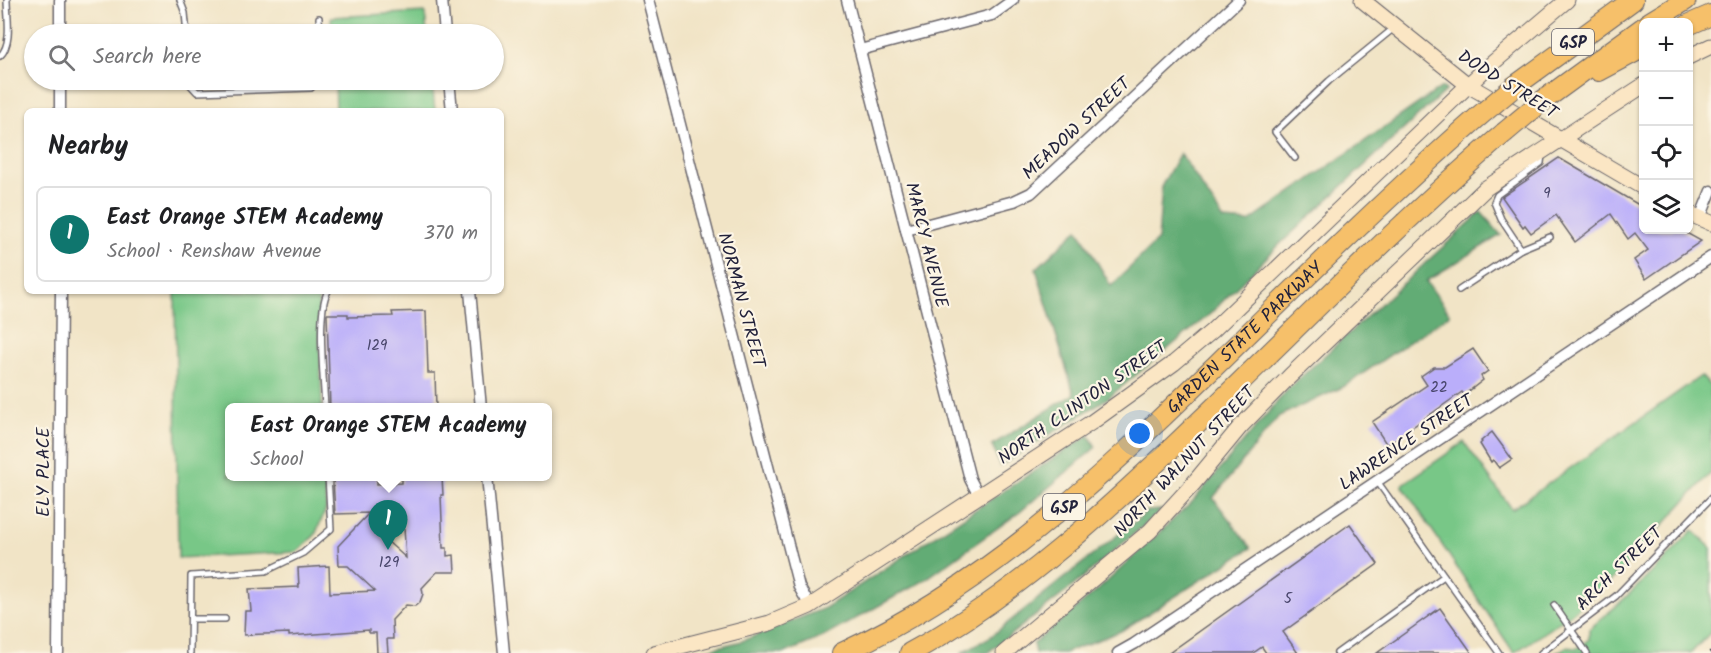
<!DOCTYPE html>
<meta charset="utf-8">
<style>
:root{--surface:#fff;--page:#f6f6f6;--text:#202124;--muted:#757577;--line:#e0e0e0;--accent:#0f766e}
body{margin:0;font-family:Kalam,sans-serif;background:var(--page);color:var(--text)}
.controls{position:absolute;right:18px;top:18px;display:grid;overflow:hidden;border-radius:9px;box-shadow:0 2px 4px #0004}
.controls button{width:54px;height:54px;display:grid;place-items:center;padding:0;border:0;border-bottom:2px solid var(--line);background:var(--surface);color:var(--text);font:30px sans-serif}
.you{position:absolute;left:1140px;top:434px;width:21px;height:21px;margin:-15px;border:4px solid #fff;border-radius:50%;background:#1a73e8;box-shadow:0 0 0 9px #1a73e833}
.badge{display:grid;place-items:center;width:39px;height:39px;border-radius:50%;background:var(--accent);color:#fff;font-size:20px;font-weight:700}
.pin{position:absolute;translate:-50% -50px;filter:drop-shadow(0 2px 3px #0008)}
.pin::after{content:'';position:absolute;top:32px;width:21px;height:18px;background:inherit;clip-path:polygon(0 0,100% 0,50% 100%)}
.popup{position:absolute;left:225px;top:403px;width:327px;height:78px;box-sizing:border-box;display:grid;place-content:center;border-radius:9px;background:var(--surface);filter:drop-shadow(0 2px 4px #0005);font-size:20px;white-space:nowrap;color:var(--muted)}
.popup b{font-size:22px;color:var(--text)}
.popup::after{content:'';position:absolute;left:50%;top:100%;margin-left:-12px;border:12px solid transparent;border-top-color:var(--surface)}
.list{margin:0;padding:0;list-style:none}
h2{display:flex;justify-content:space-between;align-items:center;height:78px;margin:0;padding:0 24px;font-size:26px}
h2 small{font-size:20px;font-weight:400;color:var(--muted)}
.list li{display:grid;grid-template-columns:39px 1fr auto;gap:18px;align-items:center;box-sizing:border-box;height:96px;margin:0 12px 12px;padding:0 12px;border:2px solid var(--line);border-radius:9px}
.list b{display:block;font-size:22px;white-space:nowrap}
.list p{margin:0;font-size:20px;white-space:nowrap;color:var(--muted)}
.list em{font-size:20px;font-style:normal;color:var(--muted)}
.icon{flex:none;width:33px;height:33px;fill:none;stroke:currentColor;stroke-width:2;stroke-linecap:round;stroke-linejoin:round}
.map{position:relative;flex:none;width:1711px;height:653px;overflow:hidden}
.search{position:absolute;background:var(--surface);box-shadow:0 2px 4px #0004;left:24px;top:24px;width:480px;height:66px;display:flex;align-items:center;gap:15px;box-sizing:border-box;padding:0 21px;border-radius:33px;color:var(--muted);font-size:22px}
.panel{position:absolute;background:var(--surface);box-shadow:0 2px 4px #0004;left:24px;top:108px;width:480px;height:186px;border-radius:9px}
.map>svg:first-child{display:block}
.green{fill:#78c787;stroke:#4d7461;stroke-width:1.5}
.forest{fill:#62ac74;stroke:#426758;stroke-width:1.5}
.building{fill:#baaefa;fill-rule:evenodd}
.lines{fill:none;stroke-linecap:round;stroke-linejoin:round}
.lane-casing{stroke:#6a666c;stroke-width:8}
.street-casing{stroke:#6a666c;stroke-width:13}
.secondary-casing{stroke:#6a666c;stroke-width:17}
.highway-casing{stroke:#6a666c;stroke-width:22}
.lane{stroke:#fff;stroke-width:5}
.street{stroke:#fff;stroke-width:10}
.secondary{stroke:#fbe6c4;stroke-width:15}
.highway{stroke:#f6c06b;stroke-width:20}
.rail{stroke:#22223b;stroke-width:4;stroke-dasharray:9 4.5;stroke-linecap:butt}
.highway-bridge-casing{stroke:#6a666c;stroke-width:22;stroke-linecap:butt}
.highway-bridge{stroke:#f6c06b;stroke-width:20}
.labels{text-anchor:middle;stroke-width:4.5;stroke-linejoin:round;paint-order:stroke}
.number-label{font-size:15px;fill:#48456b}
.shield{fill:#fcf5e5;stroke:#63616e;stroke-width:1.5}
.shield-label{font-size:16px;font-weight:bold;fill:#22223b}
.street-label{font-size:18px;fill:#22223b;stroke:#fcf5e5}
</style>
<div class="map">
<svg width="1711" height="653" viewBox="0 0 1711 653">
<rect width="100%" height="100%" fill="#fcf5e5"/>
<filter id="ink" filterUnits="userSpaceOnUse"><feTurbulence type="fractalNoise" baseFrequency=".0167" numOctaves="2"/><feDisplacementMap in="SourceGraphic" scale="12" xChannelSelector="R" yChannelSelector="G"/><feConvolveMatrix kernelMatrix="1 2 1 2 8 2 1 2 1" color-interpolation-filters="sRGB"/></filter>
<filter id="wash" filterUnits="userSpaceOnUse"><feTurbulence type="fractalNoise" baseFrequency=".008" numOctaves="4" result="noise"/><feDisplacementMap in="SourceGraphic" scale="24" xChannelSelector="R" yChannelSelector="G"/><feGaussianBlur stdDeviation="1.35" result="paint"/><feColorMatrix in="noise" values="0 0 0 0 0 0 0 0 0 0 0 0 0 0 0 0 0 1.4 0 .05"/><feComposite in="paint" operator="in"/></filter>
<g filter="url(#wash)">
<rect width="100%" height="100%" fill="#f1e4c6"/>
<g class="green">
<path d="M425,12L427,34H332L331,17Z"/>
<path d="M335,80H432L435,111H336Z"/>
<path d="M175,291H318L322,407L229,408V476L325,477L326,509L315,535L297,552L178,558Z"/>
<path d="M1701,376L1711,387V473L1615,577L1571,614L1514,653L1402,485L1464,442L1512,509Z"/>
<path d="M1693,530L1711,548V632L1691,653H1556L1568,646L1576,649L1589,639V629C1626,599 1660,566 1693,530Z"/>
</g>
<g class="forest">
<path d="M1442,87L1446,90L1278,246L1209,315L1108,398L1000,466L992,445L1074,394L1036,269L1078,229L1111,286L1158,240L1162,185L1180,153L1224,220L1249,222Z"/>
<path d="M1481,212L1501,235L1426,281L1450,314L1343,387L1279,416L1213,498L1251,548L1121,631L1064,653H1035L1033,644L1098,590L1192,502L1289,388Z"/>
<path d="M1089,435L1096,447L1020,512L923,581L823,637L785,653H694L742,641L825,608Z"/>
<path d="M1162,510L1066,592L987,653H961L990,637L1148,511Z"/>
</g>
<g id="blocks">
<g class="building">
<path d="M1559,158L1644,208V230H1681L1701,241L1646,279L1634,260L1648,250L1635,233L1628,239L1611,214L1575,242L1556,215L1531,233L1525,225L1523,227L1502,197Z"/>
<path d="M426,311L428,373H435L436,408H330L327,314H348V317L393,316L392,312Z"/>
<path d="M1473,349L1488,371L1481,376L1483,380L1464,395L1462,392L1387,445L1372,422L1427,385L1421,376L1434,367H1445Z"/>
<path d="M1492,432L1512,459L1499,468L1493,460L1491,462L1480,444L1482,442L1481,441Z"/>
<path d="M333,477H377V484L402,483V477H442L443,495H441L443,548H447V556L454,555L455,572H437L422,588L423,594L420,602L415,606L406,605L392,620L393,639H387L388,653H377L376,633H369V630L289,636V633L244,635L245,611H251L249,589L299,587L298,568L329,566L330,593L375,591L348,566H339L338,546L369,513L335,514ZM403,513L406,558L378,533L377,514Z"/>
<path d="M1350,524L1378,564L1283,632L1298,653H1266L1262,647L1253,653H1169Z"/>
<path d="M1440,608L1472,653H1377Z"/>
</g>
</g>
</g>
<g filter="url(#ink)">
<use href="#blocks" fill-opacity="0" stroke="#6a666c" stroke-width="1.5"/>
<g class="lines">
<defs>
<g id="lane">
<path d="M180,0L185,13L187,34"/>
<path d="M319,18L320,34"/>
<path d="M0,56C13,44 7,16 7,0"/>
<path d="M186,80L197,92L311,88L318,80"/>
<path d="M1295,158L1275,132L1329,81L1394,28"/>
<path d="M1521,249L1550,237"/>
<path d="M1459,290L1521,249L1501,219L1494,202L1497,195L1541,163L1542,155"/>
<path d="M325,408C324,382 316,311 328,291"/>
<path d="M1377,481L1499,653"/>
<path d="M1554,605L1587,653"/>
<path d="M191,619H225"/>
<path d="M190,653L191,576L266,571L303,553L331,529L328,476"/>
<path d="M1337,653L1444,576"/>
<path d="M1541,653L1616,596L1711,498"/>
</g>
<g id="street">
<path d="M60,0V34"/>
<path d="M442,0L445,34"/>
<path d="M648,0L799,587L810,606"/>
<path d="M847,0L970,479L979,496"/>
<path d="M860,50L992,15L1013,0"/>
<path d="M60,80V111"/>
<path d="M449,80L452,111"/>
<path d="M1700,218L1711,191"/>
<path d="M906,230L1014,201L1031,193L1239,0"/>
<path d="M470,291L481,408"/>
<path d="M487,476L504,653"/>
<path d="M58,653L61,291"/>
<path d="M1118,653L1134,644L1711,257"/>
</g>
<g id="secondary">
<path d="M1362,0L1468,85L1644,188"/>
<path d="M1688,57L1711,46"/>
<path d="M1688,213L1711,223"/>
<path d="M654,653L770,623L810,606L1092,422L1174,363L1212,331L1482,72L1567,0"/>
<path d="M1004,653L1150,531L1193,484L1240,427L1290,376L1486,188L1644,85"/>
</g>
<g id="highway">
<path d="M1650,22L1686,0"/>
<path d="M1688,25L1711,15"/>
<path d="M1599,71L1644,47"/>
<path d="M1515,86L1633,0"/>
<path d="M1541,102L1644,27"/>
<path id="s1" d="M842,653C987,586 1098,480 1211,370C1299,284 1386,198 1478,117"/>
<path d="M910,653C1019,593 1110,508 1199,422C1300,325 1398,224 1504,133"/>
</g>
</defs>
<use href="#lane" class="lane-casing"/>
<use href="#street" class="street-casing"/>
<use href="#secondary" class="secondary-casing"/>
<use href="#highway" class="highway-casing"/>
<use href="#lane" class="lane"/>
<use href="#street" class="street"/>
<use href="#secondary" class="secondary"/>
<use href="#highway" class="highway"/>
<path class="rail" d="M1710,653L1711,652"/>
<defs>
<g id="highway-bridge">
<path d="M1478,117L1515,86"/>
<path d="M1504,133L1541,102"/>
</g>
</defs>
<use href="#highway-bridge" class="highway-bridge-casing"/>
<use href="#highway-bridge" class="highway-bridge"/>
</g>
</g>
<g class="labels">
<g class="number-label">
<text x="1547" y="198">9</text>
<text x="377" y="350">129</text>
<text x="1439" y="392">22</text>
<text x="389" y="567">129</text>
<text x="1288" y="603">5</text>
</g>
<g class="shield">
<rect x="1552" y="29" width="42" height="26" rx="4.5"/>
<rect x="1043" y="494" width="42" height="26" rx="4.5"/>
</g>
<g class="shield-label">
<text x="1573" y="48">GSP</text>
<text x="1064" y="513">GSP</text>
</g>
<g class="street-label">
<text transform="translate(1508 84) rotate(32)" y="6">DODD STREET</text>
<text transform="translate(1076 128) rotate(-43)" y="6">MEADOW STREET</text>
<text transform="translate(927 245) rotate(76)" y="6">MARCY AVENUE</text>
<text transform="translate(742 300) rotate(75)" y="6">NORMAN STREET</text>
<text dy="6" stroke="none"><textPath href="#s1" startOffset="514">GARDEN STATE PARKWAY</textPath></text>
<text transform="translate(1082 402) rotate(-35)" y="6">NORTH CLINTON STREET</text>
<text transform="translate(1406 442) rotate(-34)" y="6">LAWRENCE STREET</text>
<text transform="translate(1184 461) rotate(-47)" y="6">NORTH WALNUT STREET</text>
<text transform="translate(43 472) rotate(-90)" y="6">ELY PLACE</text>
<text transform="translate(1619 568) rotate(-44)" y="6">ARCH STREET</text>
</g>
</g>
</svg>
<div class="controls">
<button>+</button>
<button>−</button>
<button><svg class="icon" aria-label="locate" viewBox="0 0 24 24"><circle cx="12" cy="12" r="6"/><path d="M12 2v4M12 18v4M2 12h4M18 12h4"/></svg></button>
<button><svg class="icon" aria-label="layers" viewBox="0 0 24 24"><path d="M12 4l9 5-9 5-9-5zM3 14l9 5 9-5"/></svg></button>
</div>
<div class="you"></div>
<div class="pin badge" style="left:388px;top:550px">1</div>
<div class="popup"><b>East Orange STEM Academy</b>School</div>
<div class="search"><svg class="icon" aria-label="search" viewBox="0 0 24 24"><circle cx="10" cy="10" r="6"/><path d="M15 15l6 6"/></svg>Search here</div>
<section class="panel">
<h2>Nearby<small></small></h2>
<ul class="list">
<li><span class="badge">1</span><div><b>East Orange STEM Academy</b><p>School · Renshaw Avenue</p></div><em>370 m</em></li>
</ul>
</section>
</div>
